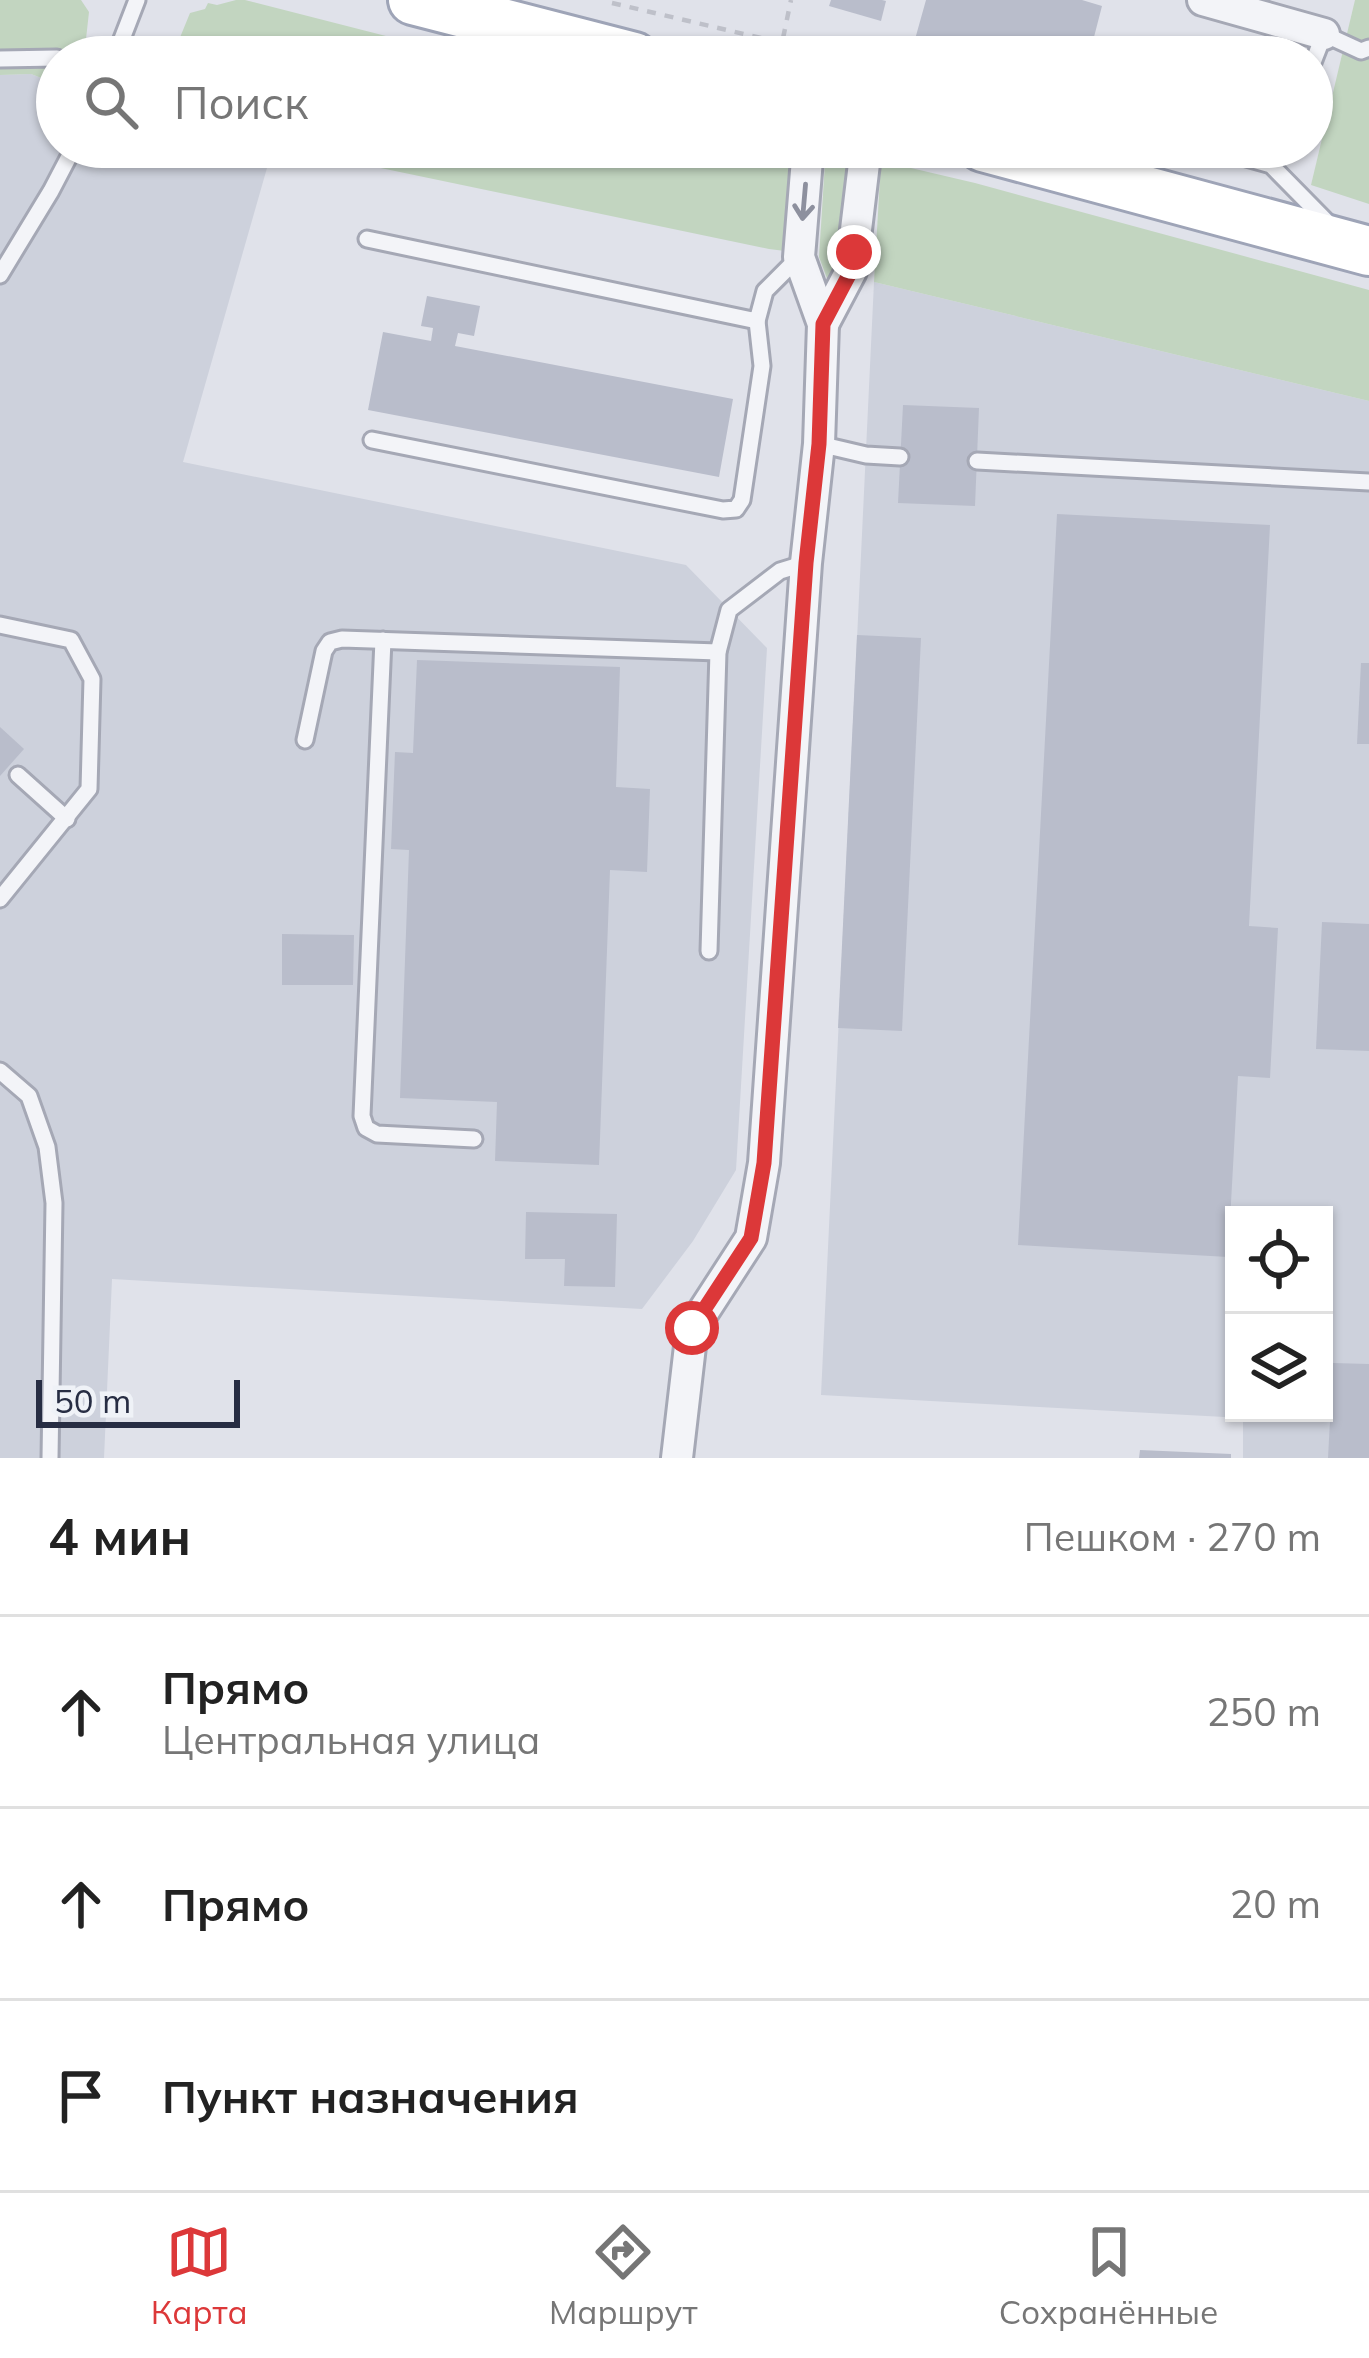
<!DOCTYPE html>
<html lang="ru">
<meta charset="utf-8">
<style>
:root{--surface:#fff;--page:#f6f6f6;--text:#222;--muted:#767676;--line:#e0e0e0;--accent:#dc3839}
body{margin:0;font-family:Mulish,sans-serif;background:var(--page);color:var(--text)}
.controls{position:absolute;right:36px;bottom:36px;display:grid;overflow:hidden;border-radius:0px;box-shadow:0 3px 9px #0004}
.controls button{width:108px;height:108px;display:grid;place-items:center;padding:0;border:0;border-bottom:3px solid var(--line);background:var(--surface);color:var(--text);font:60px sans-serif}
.scale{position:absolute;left:36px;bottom:30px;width:204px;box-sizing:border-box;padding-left:12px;border:6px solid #272d43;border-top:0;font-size:33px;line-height:42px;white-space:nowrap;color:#272d43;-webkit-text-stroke:9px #eff2f7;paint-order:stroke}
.stop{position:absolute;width:36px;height:36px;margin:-27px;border:9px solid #dc3839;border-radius:50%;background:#fff}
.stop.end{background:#dc3839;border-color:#fff;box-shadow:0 3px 12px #0008}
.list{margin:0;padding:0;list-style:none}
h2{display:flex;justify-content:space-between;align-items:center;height:156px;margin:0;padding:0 48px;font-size:51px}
h2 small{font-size:39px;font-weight:400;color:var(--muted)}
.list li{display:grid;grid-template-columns:78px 1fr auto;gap:36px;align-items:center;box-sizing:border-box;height:192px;padding:0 48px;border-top:3px solid var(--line)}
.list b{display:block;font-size:45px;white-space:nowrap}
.list p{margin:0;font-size:39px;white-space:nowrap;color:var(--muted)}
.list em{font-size:39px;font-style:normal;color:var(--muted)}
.icon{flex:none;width:66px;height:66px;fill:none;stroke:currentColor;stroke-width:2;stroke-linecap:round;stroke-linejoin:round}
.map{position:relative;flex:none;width:1369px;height:1458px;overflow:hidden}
.search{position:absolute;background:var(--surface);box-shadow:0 3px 9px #0004;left:36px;right:36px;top:36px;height:132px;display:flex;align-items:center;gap:30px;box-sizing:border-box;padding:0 42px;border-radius:66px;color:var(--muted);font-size:45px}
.sheet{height:732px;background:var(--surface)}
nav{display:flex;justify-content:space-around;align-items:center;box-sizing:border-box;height:168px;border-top:3px solid var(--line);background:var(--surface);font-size:33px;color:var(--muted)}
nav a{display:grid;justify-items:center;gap:6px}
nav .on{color:var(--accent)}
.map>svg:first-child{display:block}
.built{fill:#cdd1dc;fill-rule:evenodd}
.green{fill:#c2d5c0}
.building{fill:#b9bdcb}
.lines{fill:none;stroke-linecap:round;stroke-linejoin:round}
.lane-casing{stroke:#a5a8b5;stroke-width:21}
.street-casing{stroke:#a5a8b5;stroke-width:36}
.primary-casing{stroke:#9ea4b7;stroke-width:54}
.path{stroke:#bec0c9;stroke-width:4.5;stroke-dasharray:9 9;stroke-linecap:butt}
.lane{stroke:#f3f4f8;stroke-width:15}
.street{stroke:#f3f4f8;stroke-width:30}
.primary{stroke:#fff;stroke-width:48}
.oneway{stroke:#8d909e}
.route{stroke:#dc3839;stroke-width:15}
</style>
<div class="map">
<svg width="1369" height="1458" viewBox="0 0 1369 1458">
<rect width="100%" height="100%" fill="#e0e2ea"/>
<g class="built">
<path d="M31,74L57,84V147H273L183,462L686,565L767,648L736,1170L693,1241L642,1309L112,1279L104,1458H0V75Z"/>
<path d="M874,282L1369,401V1458H1243V1418L821,1395ZM1234,1215H1324V1413H1234Z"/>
</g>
<g class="green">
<path d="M0,0H81L89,12L84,57H57V84L31,74L0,75Z"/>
<path d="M236,0H245L468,57H172L190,13L205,9L208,3L217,5Z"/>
<path d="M1355,0H1369V204L1311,185Z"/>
<path d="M280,147H793L785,251L769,249Z"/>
<path d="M826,147H850L842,264L828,281L819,257Z"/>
<path d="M881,161L975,183L1369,290V401L874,282Z"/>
</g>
<g class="building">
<path d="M831,0H882L886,1L881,21L829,6Z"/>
<path d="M926,0H1082L1102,6L1094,37L1164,57H939L912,50Z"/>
<path d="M1157,147H1222L1217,165Z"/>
<path d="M427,296L480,306L474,336L458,333L455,346L733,399L719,477L368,410L383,332L431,341L433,328L421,326Z"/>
<path d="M903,405L979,408L975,506L898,503Z"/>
<path d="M1057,514L1270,525L1249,926L1278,928L1270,1078L1238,1076L1228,1257L1018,1245Z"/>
<path d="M857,635L921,638L902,1031L838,1028Z"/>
<path d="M417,660L620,667L616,787L650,789L647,872L610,870L599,1165L495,1161L497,1102L400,1098L409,850L391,849L395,752L413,753Z"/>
<path d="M1361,663H1369V744H1357Z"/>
<path d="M0,727L24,749L0,776Z"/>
<path d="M1322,922L1369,924V1051L1316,1049Z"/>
<path d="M282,934L354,935L353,985H282Z"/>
<path d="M526,1212L617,1214L615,1287L564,1286L565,1259H525Z"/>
<path d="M1333,1363L1369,1364V1458H1328Z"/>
<path d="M1140,1450L1231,1454V1458H1139Z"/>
</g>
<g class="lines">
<defs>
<g id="lane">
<path d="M115,57L137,0"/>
<path d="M0,59L57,58"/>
<path d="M1312,65L1324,34L1361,51L1369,48"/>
<path d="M1221,151L1271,165L1331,226"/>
<path d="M1271,165L1279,147"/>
<path d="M367,239L757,321L765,291L799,257"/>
<path d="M0,275L51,191L74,147"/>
<path d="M372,440L723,510L736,509L742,500L762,366L757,321"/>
<path d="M819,444L866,455L900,457"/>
<path d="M977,461L1369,482"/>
<path d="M0,625L71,640L92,679L89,789L0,899"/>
<path d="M383,640L362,1116L366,1128L377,1134L474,1139"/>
<path d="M305,740L324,651L330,642L342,639L718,652"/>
<path d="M18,775L67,819"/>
<path d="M709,951L718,652L729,610L780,571L806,563"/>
<path d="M0,1071L29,1096L47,1147L54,1203L50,1458"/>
</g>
<g id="street">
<path d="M1203,0L1324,34"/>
<path d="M823,324L851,271L866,147"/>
<path d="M677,1458L692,1329L751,1238L764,1163L806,563L819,444L823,324L799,257L808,147"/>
</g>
<g id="primary">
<path d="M413,0L634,57"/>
<path d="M983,147L1369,251"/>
</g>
</defs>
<use href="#lane" class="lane-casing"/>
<use href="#street" class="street-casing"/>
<use href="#primary" class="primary-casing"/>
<g class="path">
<path d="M612,3L782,43L791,0"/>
<path d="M782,43L837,57"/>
</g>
<use href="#lane" class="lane"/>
<use href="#street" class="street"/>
<use href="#primary" class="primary"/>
</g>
<defs><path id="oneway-shaft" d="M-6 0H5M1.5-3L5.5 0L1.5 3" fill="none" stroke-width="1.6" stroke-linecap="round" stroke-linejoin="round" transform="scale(3)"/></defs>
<use class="oneway" href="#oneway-shaft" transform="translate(804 202) rotate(95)"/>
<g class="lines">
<path class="route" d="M692,1328L751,1238L764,1163L806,563L819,444L823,324L851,271L854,252"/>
</g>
</svg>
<div class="controls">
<button><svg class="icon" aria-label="locate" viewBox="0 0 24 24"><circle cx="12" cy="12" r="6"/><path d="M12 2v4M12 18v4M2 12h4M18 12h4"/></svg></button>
<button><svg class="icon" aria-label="layers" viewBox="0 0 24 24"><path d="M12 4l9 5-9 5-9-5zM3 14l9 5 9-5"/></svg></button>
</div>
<div class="scale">50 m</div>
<div class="stop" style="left:692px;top:1328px"></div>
<div class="stop end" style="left:854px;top:252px"></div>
<div class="search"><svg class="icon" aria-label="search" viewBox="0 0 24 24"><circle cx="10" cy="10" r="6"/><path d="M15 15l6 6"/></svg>Поиск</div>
</div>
<section class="sheet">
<h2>4 мин<small>Пешком · 270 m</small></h2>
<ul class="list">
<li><svg class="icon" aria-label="ahead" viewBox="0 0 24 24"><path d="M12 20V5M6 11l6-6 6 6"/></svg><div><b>Прямо</b><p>Центральная улица</p></div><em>250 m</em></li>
<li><svg class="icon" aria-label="ahead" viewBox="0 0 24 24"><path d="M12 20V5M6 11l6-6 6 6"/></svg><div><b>Прямо</b></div><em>20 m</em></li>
<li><svg class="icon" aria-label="arrive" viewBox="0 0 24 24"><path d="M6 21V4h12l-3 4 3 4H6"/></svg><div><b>Пункт назначения</b></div></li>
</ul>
</section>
<nav>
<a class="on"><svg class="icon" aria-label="map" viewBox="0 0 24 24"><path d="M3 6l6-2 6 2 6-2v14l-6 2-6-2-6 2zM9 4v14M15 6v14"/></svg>Карта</a>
<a><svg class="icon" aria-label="directions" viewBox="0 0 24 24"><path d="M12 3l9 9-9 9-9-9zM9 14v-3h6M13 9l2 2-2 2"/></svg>Маршрут</a>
<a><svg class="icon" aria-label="saved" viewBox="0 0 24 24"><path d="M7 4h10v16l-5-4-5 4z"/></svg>Сохранённые</a>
</nav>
